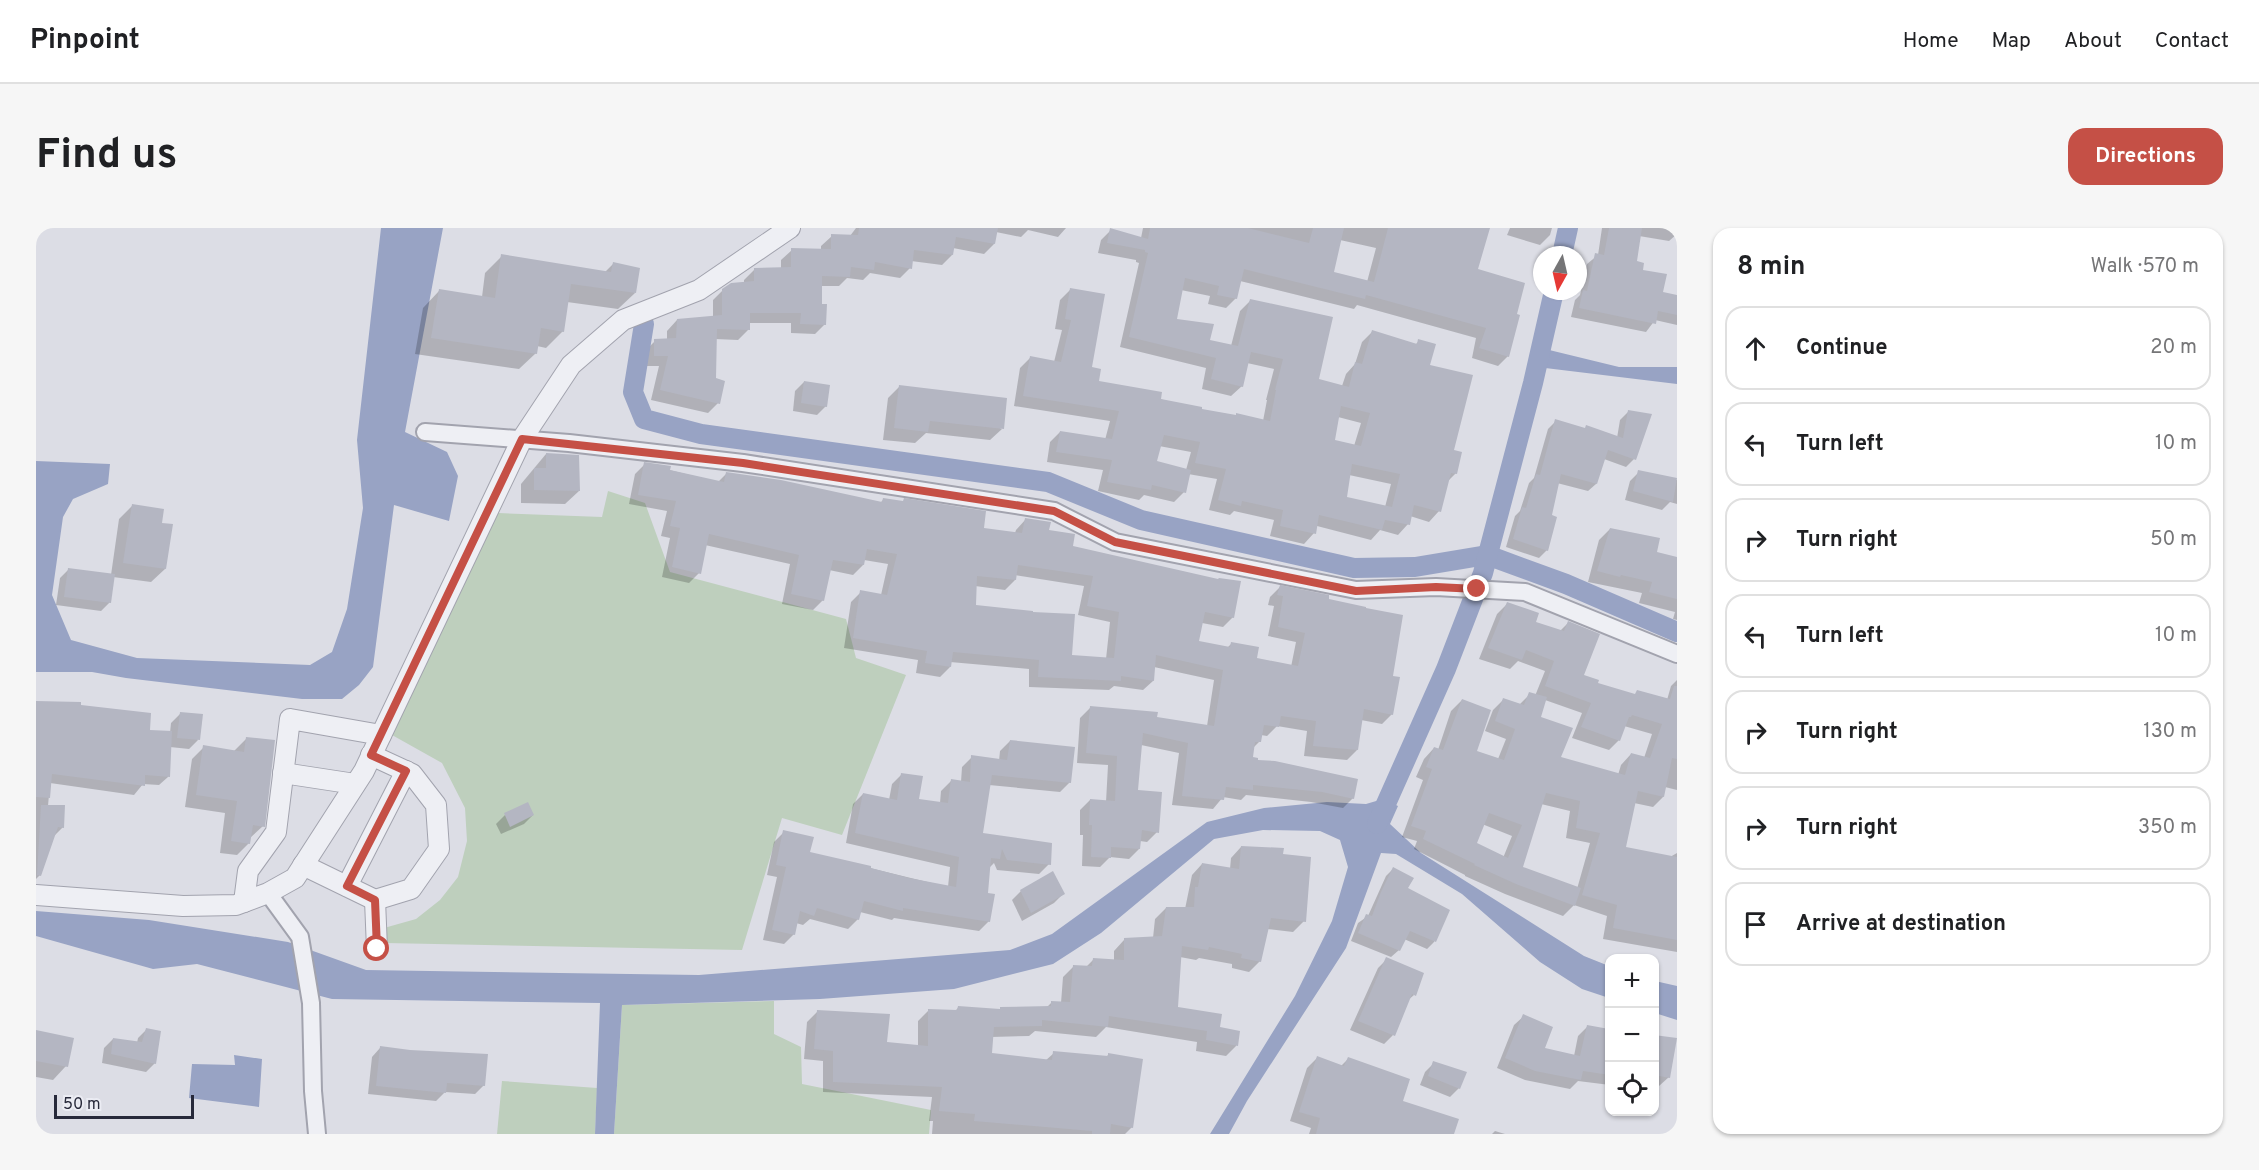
<!DOCTYPE html>
<meta charset="utf-8">
<style>
:root{--surface:#fff;--page:#f6f6f6;--text:#202124;--muted:#757577;--line:#e0e0e0;--accent:#c55046}
body{margin:0;font-family:Overpass,sans-serif;background:var(--page);color:var(--text)}
.controls{position:absolute;right:18px;bottom:18px;display:grid;overflow:hidden;border-radius:12px;box-shadow:0 2px 4px #0004}
.controls button{width:54px;height:54px;display:grid;place-items:center;padding:0;border:0;border-bottom:2px solid var(--line);background:var(--surface);color:var(--text);font:30px sans-serif}
.compass{position:absolute;left:1497px;top:18px;width:54px;height:54px;border-radius:50%;background:var(--surface);box-shadow:0 2px 4px #0004;rotate:188deg}
.scale{position:absolute;left:18px;bottom:15px;width:140px;box-sizing:border-box;padding-left:6px;border:3px solid #27293a;border-top:0;font-size:16px;line-height:21px;white-space:nowrap;color:#27293a;-webkit-text-stroke:4px #ebecf3;paint-order:stroke}
.stop{position:absolute;width:18px;height:18px;margin:-14px;border:4px solid #c55046;border-radius:50%;background:#fff}
.stop.end{background:#c55046;border-color:#fff;box-shadow:0 2px 6px #0008}
.list{margin:0;padding:0;list-style:none}
h2{display:flex;justify-content:space-between;align-items:center;height:78px;margin:0;padding:0 24px;font-size:26px}
h2 small{font-size:20px;font-weight:400;color:var(--muted)}
.list li{display:grid;grid-template-columns:39px 1fr auto;gap:18px;align-items:center;box-sizing:border-box;height:84px;margin:0 12px 12px;padding:0 12px;border:2px solid var(--line);border-radius:18px}
.list b{display:block;font-size:22px;white-space:nowrap}
.list em{font-size:20px;font-style:normal;color:var(--muted)}
.icon{flex:none;width:33px;height:33px;fill:none;stroke:currentColor;stroke-width:2;stroke-linecap:round;stroke-linejoin:round}
.map{position:relative;flex:none;width:1641px;height:906px;overflow:hidden;border-radius:18px}
header{display:flex;align-items:center;gap:36px;box-sizing:border-box;height:84px;padding:0 30px;background:var(--surface);border-bottom:2px solid var(--line)}
header strong{font-size:28px}
nav{display:flex;gap:33px;margin-inline-start:auto;font-size:21px}
.intro{display:flex;align-items:center;justify-content:space-between;box-sizing:border-box;height:144px;padding:0 36px}
h1{margin:0;font-size:42px}
.button{padding:15px 27px;border-radius:18px;background:var(--accent);color:#fff;font-size:21px;font-weight:700}
main{display:flex;gap:36px;padding:0 36px}
aside{flex:1;background:var(--surface);border-radius:18px;box-shadow:0 2px 4px #0004}
.map>svg:first-child{display:block}
.green{fill:#becfbd}
.water{fill:#98a3c4}
.shadow{fill:#0003;fill-rule:evenodd}
.lines{fill:none;stroke-linecap:round;stroke-linejoin:round}
.canal{stroke:#98a3c4;stroke-width:20}
.building{fill:#b4b6c2;fill-rule:evenodd}
.minor-casing{stroke:#a2a3ae;stroke-width:20}
.tertiary-casing{stroke:#a2a3ae;stroke-width:22}
.minor{stroke:#eeeff4;stroke-width:16}
.tertiary{stroke:#eeeff4;stroke-width:20}
.route{stroke:#c55046;stroke-width:8}
</style>
<header>
<strong>Pinpoint</strong>
<nav><a>Home</a><a>Map</a><a>About</a><a>Contact</a></nav>
</header>
<div class="intro"><h1>Find us</h1><a class="button">Directions</a></div>
<main>
<div class="map">
<svg width="1641" height="906" viewBox="0 0 1641 906">
<rect width="100%" height="100%" fill="#dcdde5"/>
<g class="green">
<path d="M572,263L609,275L634,344L810,391L820,430L870,447L806,607L746,590L706,722L349,715L348,700L380,691L404,672L422,649L431,613L429,580L406,535L356,507L462,285L566,289Z"/>
<path d="M738,773V806L765,819L766,856L895,882L893,906H578L586,777Z"/>
<path d="M466,853L561,860L559,906H461Z"/>
</g>
<g class="water">
<path d="M345,0H407L369,204L411,224L422,248L413,293L358,277L337,439L323,457L306,471H266L90,450L56,444H0V233L74,236L72,256L37,271L27,289L16,367L35,412L101,430L274,437L296,424L311,381L327,280L321,212Z"/>
<path d="M1505,120L1583,139H1641V156L1501,139Z"/>
<path d="M1347,571L1362,578L1354,596L1385,625L1548,728L1573,738V770L1546,761L1504,734L1426,666L1360,626L1345,625L1310,720L1211,873L1193,906H1174L1259,768L1296,693L1312,639L1304,612L1284,603L1227,602L1178,611L1065,705L1017,736L918,761L784,771L586,777L578,906H559L564,775L296,771L161,736L117,741L0,708V683L113,692L252,714L330,742L663,747L974,722L1016,706L1171,594L1228,580L1291,574L1330,576Z"/>
<path d="M1619,753L1641,758V792L1619,785Z"/>
<path d="M198,827L226,831L223,879L153,870L156,836L199,837Z"/>
</g>
<g class="shadow">
<path d="M820,0H1030L1022,9L992,2L985,9L960,4L958,16L948,26L917,20L916,27L906,37L875,33L874,40L864,50L834,45L827,52L811,50L803,58H785V77L789,96L779,106L755,105V95H712V102L702,112L679,111L678,151L682,175L672,185L615,172L623,138H609V123L619,113L631,112V103L641,92L677,90V72L687,62L708,56V52L718,42L745,41V32L756,22H785V18L796,8H814Z"/>
<path d="M1452,0L1440,42L1472,128L1462,138L1436,130L1440,110L1321,77L1318,81L1204,53L1200,70L1190,80L1172,76L1174,68L1145,62L1139,92L1172,113L1195,118L1204,83L1214,73L1281,152L1306,158L1310,146L1319,136L1326,114L1336,104L1379,117L1383,113L1392,138L1416,224L1420,245L1411,254L1403,283L1393,294L1374,288L1372,296L1362,307L1344,302L1335,312L1281,298L1278,305L1268,316L1234,308L1238,292L1198,283L1194,287L1173,282L1181,251L1152,246L1148,264L1138,274L1108,267L1103,272L1062,263L1067,242L1011,234L1014,214L1024,204L1069,212L1074,193L978,178L984,140L994,130L1018,134L1026,102L1019,101L1024,72L1034,62L1054,141L1061,154L1164,182L1227,193L1231,172H1230L1238,141L1211,135L1206,158L1195,168L1166,161L1170,140L1084,119L1103,35L1100,34V32L1062,25L1065,12L1075,2L1105,10L1107,0ZM1304,12L1340,20L1331,54L1296,45ZM1302,189L1325,195L1318,218L1297,213ZM1123,218L1155,224L1150,242L1120,235ZM1313,247L1355,256L1349,279L1309,270Z"/>
<path d="M1474,0H1516L1514,7L1504,17L1471,7Z"/>
<path d="M1566,0H1641V6L1633,13L1603,8L1599,34L1625,65L1641,68V97L1619,92L1610,104L1535,89L1539,72L1544,67L1551,36L1562,27Z"/>
<path d="M466,28L568,45L578,35L599,65L582,81L531,74L527,103L510,120L501,118L500,125L483,141L379,126L387,80L403,63L446,69L449,45Z"/>
<path d="M768,154L790,178L781,187L757,183L759,163Z"/>
<path d="M864,158L966,201L954,212L890,205L879,215L847,212L852,170Z"/>
<path d="M1592,184L1598,231L1590,239L1568,231L1560,256L1552,263L1521,255L1514,288L1511,322L1503,330L1470,319L1479,288L1484,283L1493,255L1498,250L1512,201L1520,193L1581,210L1584,192Z"/>
<path d="M510,226L543,263L529,276L485,275V256Z"/>
<path d="M609,236L682,254L691,245L844,275L847,272L947,302L979,305L980,302L990,291L1035,319L1197,389L1187,399L1166,395L1162,414L1191,420L1196,415L1219,431L1255,439L1260,414L1232,408L1238,378L1232,377L1234,369L1244,359L1291,372L1355,449L1356,486L1346,496L1325,492L1321,522L1311,532L1268,528L1271,503L1241,498L1231,508L1225,507L1224,513L1216,521L1215,530L1220,533L1317,570L1307,580L1275,574L1210,567L1205,572L1187,569L1177,581L1136,577L1143,525L1105,517L1101,563L1121,604L1111,614L1104,613L1103,621L1093,631L1074,629L1064,639L1046,638L1047,607H1044V582L1054,572L1070,574L1072,537L1041,535L1044,490L1054,480L1171,498L1178,452L1118,439L1117,453L1107,462L1078,458L1073,462L993,459V441L914,434V439L904,449L880,445L882,432L808,420L815,374L825,364L845,367L852,336L828,332L827,337L817,347L793,342L787,372L777,382L746,376L754,336L669,317L663,345L653,355L626,349L634,310L625,308L631,283L593,276L599,246ZM979,347L1048,358L1042,387L1074,394L1070,431L1035,428L938,378L939,358L969,362L979,352Z"/>
<path d="M1603,244L1641,252V276L1634,274L1626,282L1589,272L1594,253Z"/>
<path d="M96,278L124,297L129,341L115,354L77,349L74,374L65,383L20,377L24,350L33,341L75,347L83,291Z"/>
<path d="M1574,301L1619,325L1641,330V392L1637,391L1639,384L1603,375L1606,365L1552,354L1563,312Z"/>
<path d="M1472,375L1498,394L1524,403L1532,395L1546,448L1560,456L1598,467L1631,472L1635,458L1641,452V562L1629,559L1627,569L1617,579L1598,575L1588,620L1634,629L1641,625V724L1567,711L1571,688L1538,677L1527,688L1469,666L1429,648V647L1378,621L1381,613L1366,609L1387,552L1380,549L1388,531L1398,520L1402,522L1415,483L1426,472L1439,524L1462,531L1470,511L1449,503L1457,482L1467,472L1483,477L1494,466L1499,468L1509,443L1482,433L1474,441L1443,431L1461,386ZM1509,472L1546,485L1536,510L1573,522L1583,512L1588,498L1616,506L1608,530L1595,526L1585,537L1582,547L1523,530L1503,490ZM1505,576L1534,583L1530,610L1554,615L1541,661L1486,640ZM1446,596L1476,608L1467,630L1439,615Z"/>
<path d="M0,474L44,478L112,503L134,505L135,495L144,486L162,512L153,521L134,519L132,549L123,557L107,556L98,567L14,555L12,578L27,599L18,608L4,647L0,651Z"/>
<path d="M211,510L227,598L214,610L213,615L201,627L184,625L189,585L149,579L156,531L168,519L198,523Z"/>
<path d="M974,513L1034,554L1024,564L953,557L946,607L1013,636L1003,646L961,642L958,635L952,641L950,666L953,693L943,703L858,690L856,692L824,684L822,691L812,701L774,691L767,697L760,695L758,706L748,716L727,712L741,649L731,647L738,614L748,604L772,625L912,659L914,639L810,615L817,576L827,566L853,572L856,556L866,546L881,572L904,575L905,563L915,553L925,554L926,539L936,529L963,533L964,523Z"/>
<path d="M492,576L497,587L488,596L465,606L460,596L469,587Z"/>
<path d="M1205,619L1245,628L1268,693L1257,704L1231,701L1224,733L1213,744L1196,740V736L1163,730L1160,732L1144,729L1140,780L1182,800L1203,804L1200,818L1190,828L1160,823L1161,814L1070,799L1060,809L999,803L993,808L955,809L954,826L1009,833L1018,825L1069,830L1073,826L1096,899L1089,906H896L897,893H893L896,869L787,864V833L768,831L771,794L782,783L849,815L882,819V793L893,782L919,783L922,780L963,782L1010,780L1016,774L1025,775L1027,749L1038,738L1050,739L1057,732L1078,733V723L1088,712L1117,710L1119,691L1130,680L1149,681L1156,647L1166,636L1194,641L1195,630Z"/>
<path d="M1358,640L1370,661L1412,682L1398,714L1391,721L1368,711L1363,722L1355,729L1315,713L1322,695L1332,688L1350,648Z"/>
<path d="M985,663L1027,666L1018,675L986,693L976,672Z"/>
<path d="M1351,731L1378,767L1371,773L1357,807L1348,816L1314,802L1342,740Z"/>
<path d="M1488,788L1507,821L1538,828L1542,808L1551,799L1574,803V857L1542,853L1534,861L1489,852L1461,840L1478,797Z"/>
<path d="M111,801L119,835L110,844L66,835L68,820L77,811L101,815L102,810Z"/>
<path d="M0,803L30,838L17,852L0,849Z"/>
<path d="M1618,809L1633,849L1623,858H1618Z"/>
<path d="M344,820L448,857L439,866L409,864L400,873L332,866L336,829Z"/>
<path d="M1281,830L1304,839L1312,831L1365,874L1416,906H1273L1275,900L1254,893L1271,840Z"/>
<path d="M1398,835L1423,860L1414,869L1384,857L1389,844Z"/>
<path d="M1459,903L1469,906H1456Z"/>
</g>
<g class="lines">
<g class="canal">
<path d="M1526,27L1532,0"/>
<path d="M608,96L597,164L608,191L665,206L1012,254L1105,292L1318,340L1379,339L1451,327L1530,356L1641,404"/>
<path d="M1341,596L1410,441L1447,345L1497,155L1518,63"/>
</g>
</g>
<g class="building">
<path d="M823,0H962L959,16L920,9L917,27L878,22L876,41L839,34L838,42L815,39L814,49L786,48V76H791L790,97L764,96L765,85H714V102L681,101L680,150L689,153L684,176L624,162L632,128H618V111L640,110L641,91L686,87V61L695,55L718,53V40L755,39V20L795,21V6L822,7Z"/>
<path d="M1074,0L1112,11L1114,0H1212L1273,15L1277,0H1308L1298,44L1338,54L1352,0H1454L1442,41L1489,55L1481,86L1484,87L1473,129L1443,120L1450,100L1330,67L1329,71L1208,41L1201,71L1181,67L1183,58L1149,50L1141,91L1178,96L1174,112L1202,118L1214,71L1297,89L1283,151L1313,159L1319,134L1326,136L1336,102L1381,116L1382,111L1400,116L1394,137L1437,147L1418,222L1426,224L1421,246L1415,245L1405,284L1378,277L1374,297L1349,292L1346,302L1283,287L1280,306L1244,298L1247,282L1206,273L1205,278L1182,272L1190,241L1159,235L1164,214L1128,207L1121,233L1155,242L1150,265L1116,257L1115,262L1071,254L1076,232L1020,224L1024,203L1076,211L1083,183L987,168L994,128L1025,134L1035,92L1029,91L1034,60L1069,66L1056,139L1065,141L1063,153L1126,164L1125,171L1166,179V181L1200,187V185L1234,193L1240,162H1239L1247,131L1215,124L1207,159L1175,151L1180,130L1093,109L1112,25L1109,24V22L1071,15ZM1305,178L1334,185L1325,218L1299,212ZM1316,236L1364,246L1356,279L1311,269Z"/>
<path d="M1573,0H1606L1601,33L1608,35L1607,42L1631,46L1627,64L1641,67V87L1622,83L1620,96L1543,80L1547,62L1551,63L1559,25L1568,27Z"/>
<path d="M465,26L575,44L577,34L604,40L600,65L535,56L528,104L505,100L501,126L395,110L403,61L459,70Z"/>
<path d="M768,153L794,157L791,179L765,175Z"/>
<path d="M863,157L971,170L968,201L894,193L892,204L858,200Z"/>
<path d="M1592,182L1616,186L1600,232L1572,222L1561,256L1525,246L1516,287L1521,289L1512,323L1477,311L1486,279L1490,280L1500,246L1504,247L1519,191L1549,200L1550,197L1587,210Z"/>
<path d="M510,225L543,227L544,263L498,262V240H510Z"/>
<path d="M608,234L635,238L634,242L688,254L690,244L745,252L846,274L847,270L867,273L868,270L950,283L948,300L986,305L989,290L1015,294L1013,302L1039,306L1037,318L1182,351L1183,350L1205,353L1198,390L1169,384L1163,413L1194,419L1195,414L1223,419L1221,430L1262,438L1269,405L1242,399L1247,368L1241,367L1244,357L1293,367V371L1330,379V380L1367,387L1357,448L1364,449L1357,487L1328,481L1322,522L1277,518L1280,493L1245,488L1243,499L1228,497L1225,514H1219L1217,529L1222,530V532L1239,533L1322,551L1318,571L1286,564L1217,557V562L1190,559L1188,572L1146,568L1152,515L1107,505L1102,562L1126,564L1123,605L1106,602L1104,621L1075,619V630L1055,629L1056,597H1053L1054,571L1079,573L1081,528L1050,525L1054,478L1122,484L1121,489L1178,498L1187,442L1120,427L1118,453L1085,448V453L1002,449L1003,432L917,424L915,439L889,435L891,423L817,410L824,362L851,367L861,326L831,321L828,337L797,332L788,373L755,366L763,327L673,306L665,346L636,339L644,300L634,298L640,273L602,267ZM982,337L1057,348L1051,378L1083,384L1078,430L1036,427L1039,386L997,384V383L940,377L941,348L980,352Z"/>
<path d="M1602,242L1641,250L1637,274L1597,263Z"/>
<path d="M96,276L128,281L126,295L137,296L130,341L87,335Z"/>
<path d="M1574,300L1624,310L1621,324L1641,329V371L1613,364L1616,354L1585,347L1584,349L1561,343Z"/>
<path d="M32,340L79,346L75,375L28,369Z"/>
<path d="M1471,374L1503,385L1500,394L1528,403L1532,393L1564,406L1548,447L1563,452L1562,455L1599,466L1601,462L1634,471L1638,458H1641V531L1636,530L1628,569L1602,563L1590,619L1641,629V712L1577,700L1581,677L1546,667L1564,605L1540,600L1544,573L1510,565L1487,639L1545,660L1539,678L1480,656L1438,637L1439,636L1387,611L1390,603L1375,598L1396,541L1390,539L1398,519L1407,522L1426,471L1455,482L1441,523L1468,532L1479,501L1459,493L1467,470L1488,477L1493,464L1511,469L1505,489L1537,500L1525,529L1589,547L1595,525L1614,530L1626,496L1596,487L1595,489H1593L1584,513L1545,499L1555,475L1509,458L1518,433L1490,422L1486,432L1452,420ZM1453,585L1486,597L1472,630L1441,615Z"/>
<path d="M0,473L45,474V477L115,485L114,502L136,503L134,549L109,547V558L16,546L14,570L0,569Z"/>
<path d="M144,484L167,486L164,512L141,510Z"/>
<path d="M210,509L239,512L229,599L217,597L214,616L195,613L201,573L160,567L167,517L208,524Z"/>
<path d="M974,512L1039,519L1035,555L956,547L947,605L1016,615L1015,637L971,632L966,621L964,631L955,630L952,665L959,666L954,694L867,680V683L828,673L823,692L781,680L778,688L764,683L759,707L736,702L750,639L740,637L747,602L778,609L774,624L835,638V640L873,650L920,659L923,629L819,605L827,565L861,572L865,545L887,548L883,571L912,575L915,551L934,554L935,527L971,532Z"/>
<path d="M492,574L498,587L474,599L468,585Z"/>
<path d="M5,577H29L28,600L22,599L5,648L1,647Z"/>
<path d="M1205,618L1248,620L1247,626L1275,629L1270,694L1235,690L1225,734L1205,730L1206,726L1173,719L1172,722L1146,718L1142,779L1186,786L1184,799L1204,803L1202,818L1170,812L1171,803L1073,788L1072,799L1006,792V798L958,799L956,825L1016,832L1017,823L1072,828V825L1107,831L1097,900L1075,896L1074,906H1056V903L938,893L939,886L903,883L906,859L797,854V823L778,821L781,782L854,786L851,814L892,818V781L921,782L922,778L964,781V779L1015,778V773L1034,774L1037,737L1056,738L1057,730L1088,732V710L1126,708L1130,679H1158L1159,659H1162L1166,635L1203,641Z"/>
<path d="M1357,639L1378,650L1372,660L1414,682L1400,714L1374,703L1364,723L1322,705L1330,686L1336,688L1345,664Z"/>
<path d="M1017,643L1029,666L995,685L984,662Z"/>
<path d="M1350,729L1388,745L1380,768L1376,766L1359,808L1322,793Z"/>
<path d="M1487,786L1517,799L1509,820L1544,828L1551,797L1573,801L1569,824H1574V847L1547,843L1545,852L1499,843L1469,830Z"/>
<path d="M110,800L125,803L120,836L75,826L77,810L106,814Z"/>
<path d="M0,802L38,810L32,839L0,833Z"/>
<path d="M1618,807L1641,810L1634,850L1618,847Z"/>
<path d="M344,818L374,822L452,826L449,858L411,855L410,865L340,858Z"/>
<path d="M1281,828L1308,838L1312,829L1374,851L1367,873L1423,891L1418,906H1280L1284,890L1263,884Z"/>
<path d="M1397,833L1431,844L1424,861L1392,848Z"/>
</g>
<g class="lines">
<defs>
<g id="minor">
<path d="M389,204L533,215L707,235L1018,283L1079,314L1320,362L1400,359L1489,364L1641,426"/>
<path d="M232,665L264,709L275,775L277,863L281,906"/>
</g>
<g id="tertiary">
<path d="M247,545L319,556"/>
<path d="M267,637L339,672L375,661L403,621L400,577L376,546L335,527"/>
<path d="M311,658L370,543"/>
<path d="M0,667L147,678L200,677L232,665L259,650L328,543L486,211L535,137L587,92L663,62L754,0"/>
<path d="M339,672L341,721"/>
<path d="M208,674L212,643L240,604L254,491L345,507"/>
</g>
</defs>
<use href="#minor" class="minor-casing"/>
<use href="#tertiary" class="tertiary-casing"/>
<use href="#minor" class="minor"/>
<use href="#tertiary" class="tertiary"/>
</g>
<g class="lines">
<path class="route" d="M341,721L339,672L311,658L370,543L335,527L486,211L707,235L1018,283L1079,314L1320,363L1400,359L1441,361"/>
</g>
</svg>
<div class="controls">
<button>+</button>
<button>−</button>
<button><svg class="icon" aria-label="locate" viewBox="0 0 24 24"><circle cx="12" cy="12" r="6"/><path d="M12 2v4M12 18v4M2 12h4M18 12h4"/></svg></button>
</div>
<svg class="compass" viewBox="-18 -18 36 36"><path d="M0-13l5 13h-10z" fill="#e53935"/><path d="M0 13l5-13h-10z" fill="#757577"/></svg>
<div class="scale">50 m</div>
<div class="stop" style="left:341px;top:721px"></div>
<div class="stop end" style="left:1441px;top:361px"></div>
</div>
<aside>
<h2>8 min<small>Walk · 570 m</small></h2>
<ul class="list">
<li><svg class="icon" aria-label="ahead" viewBox="0 0 24 24"><path d="M12 20V5M6 11l6-6 6 6"/></svg><div><b>Continue</b></div><em>20 m</em></li>
<li><svg class="icon" aria-label="left" viewBox="0 0 24 24"><path d="M17 20v-9H6M10 6l-5 5 5 5"/></svg><div><b>Turn left</b></div><em>10 m</em></li>
<li><svg class="icon" aria-label="right" viewBox="0 0 24 24"><path d="M7 20v-9h11M14 6l5 5-5 5"/></svg><div><b>Turn right</b></div><em>50 m</em></li>
<li><svg class="icon" aria-label="left" viewBox="0 0 24 24"><path d="M17 20v-9H6M10 6l-5 5 5 5"/></svg><div><b>Turn left</b></div><em>10 m</em></li>
<li><svg class="icon" aria-label="right" viewBox="0 0 24 24"><path d="M7 20v-9h11M14 6l5 5-5 5"/></svg><div><b>Turn right</b></div><em>130 m</em></li>
<li><svg class="icon" aria-label="right" viewBox="0 0 24 24"><path d="M7 20v-9h11M14 6l5 5-5 5"/></svg><div><b>Turn right</b></div><em>350 m</em></li>
<li><svg class="icon" aria-label="arrive" viewBox="0 0 24 24"><path d="M6 21V4h12l-3 4 3 4H6"/></svg><div><b>Arrive at destination</b></div></li>
</ul>
</aside>
</main>
